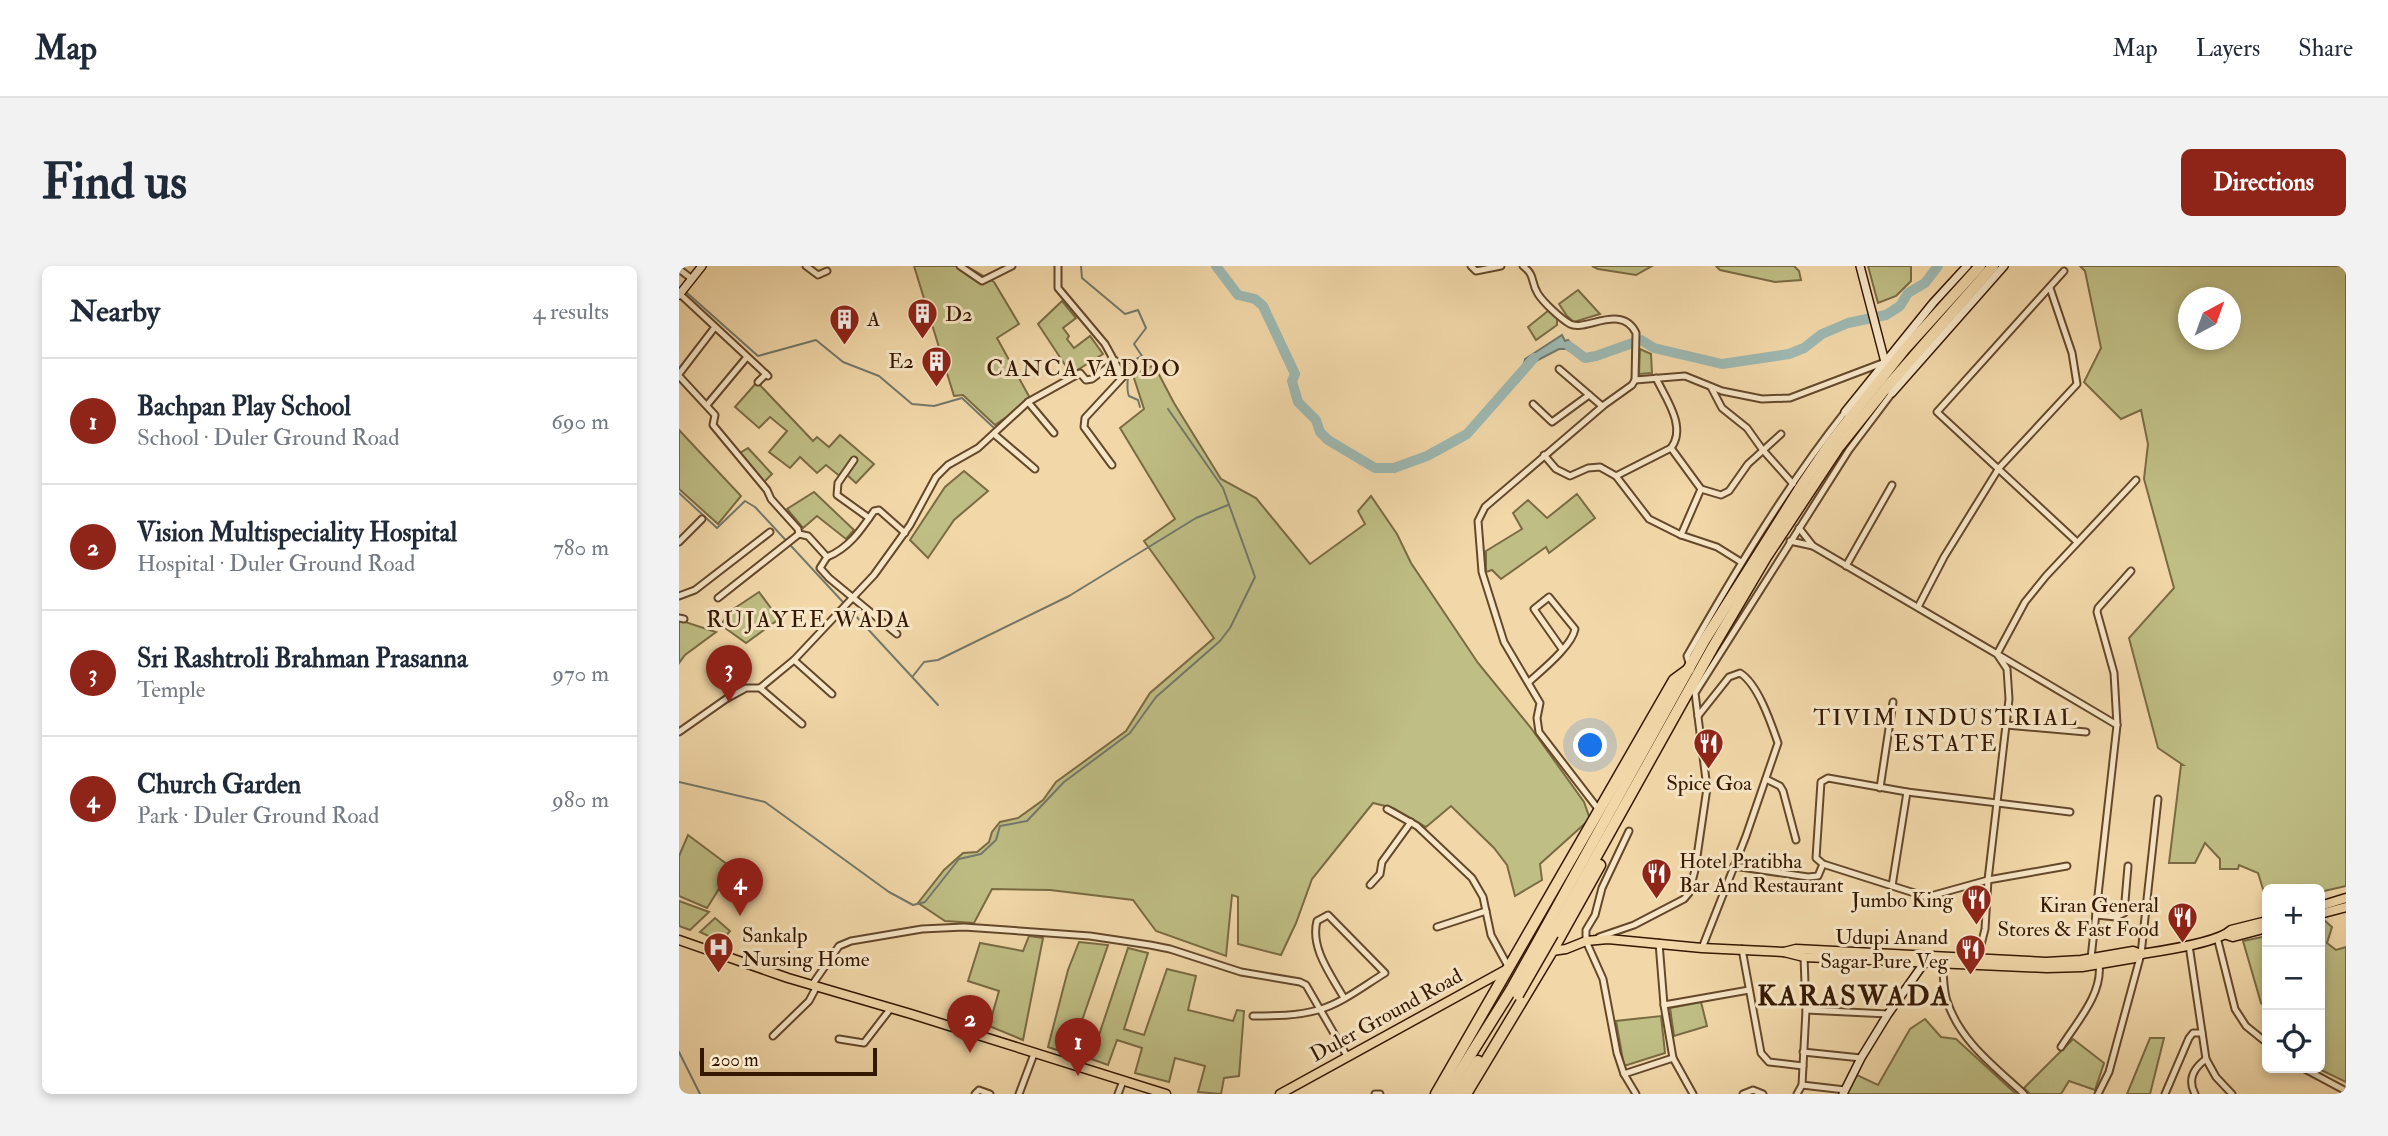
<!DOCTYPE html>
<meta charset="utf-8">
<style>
:root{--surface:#fff;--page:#f2f2f3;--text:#1f2937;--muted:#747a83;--line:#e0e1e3;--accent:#8f2418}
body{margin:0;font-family:"IM FELL Double Pica",serif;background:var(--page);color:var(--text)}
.controls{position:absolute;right:21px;bottom:21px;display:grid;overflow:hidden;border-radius:10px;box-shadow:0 4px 10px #0003}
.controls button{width:63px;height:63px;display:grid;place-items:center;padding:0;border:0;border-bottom:2px solid var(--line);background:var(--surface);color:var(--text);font:35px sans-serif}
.compass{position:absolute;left:1499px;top:21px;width:63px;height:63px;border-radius:50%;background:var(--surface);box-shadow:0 4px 10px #0003;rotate:41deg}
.scale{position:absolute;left:21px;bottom:18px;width:177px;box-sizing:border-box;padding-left:7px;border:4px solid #351801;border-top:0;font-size:19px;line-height:24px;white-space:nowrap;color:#351801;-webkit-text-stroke:5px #f7e6c7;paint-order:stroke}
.you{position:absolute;left:912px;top:480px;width:24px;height:24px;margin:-18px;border:5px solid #fff;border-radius:50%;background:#1a73e8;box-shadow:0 0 0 10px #1a73e833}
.badge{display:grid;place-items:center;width:46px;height:46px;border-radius:50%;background:var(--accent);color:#fff;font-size:23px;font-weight:700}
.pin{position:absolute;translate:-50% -58px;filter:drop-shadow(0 2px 4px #0008)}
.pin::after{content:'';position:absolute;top:37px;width:24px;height:21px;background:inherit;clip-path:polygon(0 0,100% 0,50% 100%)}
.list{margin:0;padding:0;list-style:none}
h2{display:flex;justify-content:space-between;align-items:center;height:91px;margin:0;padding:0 28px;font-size:30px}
h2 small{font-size:23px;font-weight:400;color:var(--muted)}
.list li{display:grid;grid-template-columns:46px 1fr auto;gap:21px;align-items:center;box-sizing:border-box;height:126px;padding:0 28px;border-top:2px solid var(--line)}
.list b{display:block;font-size:26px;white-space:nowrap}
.list p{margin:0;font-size:23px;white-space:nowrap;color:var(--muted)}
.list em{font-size:23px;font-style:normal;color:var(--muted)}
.icon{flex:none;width:38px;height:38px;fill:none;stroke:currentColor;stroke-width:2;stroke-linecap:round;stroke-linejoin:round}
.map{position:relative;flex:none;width:1667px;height:828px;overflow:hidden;border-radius:10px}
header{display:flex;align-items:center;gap:42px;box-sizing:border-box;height:98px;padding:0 35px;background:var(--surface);border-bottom:2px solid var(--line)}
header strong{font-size:33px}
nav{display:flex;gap:38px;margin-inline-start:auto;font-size:24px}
.intro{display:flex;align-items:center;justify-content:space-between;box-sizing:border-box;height:168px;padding:0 42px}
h1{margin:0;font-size:49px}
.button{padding:18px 32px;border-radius:10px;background:var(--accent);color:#fff;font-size:24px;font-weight:700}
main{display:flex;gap:42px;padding:0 42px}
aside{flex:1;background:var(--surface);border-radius:10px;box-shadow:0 4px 10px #0003}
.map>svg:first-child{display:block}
.green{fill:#bfbe85;stroke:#7a6b43;stroke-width:2;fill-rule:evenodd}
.water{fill:#9db8b1;stroke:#73786b;stroke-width:2}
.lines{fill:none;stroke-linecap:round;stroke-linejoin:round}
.stream{stroke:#73786b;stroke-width:2}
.river{stroke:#9db8b1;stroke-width:10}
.street-casing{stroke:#64482b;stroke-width:9}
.secondary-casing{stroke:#351801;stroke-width:10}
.primary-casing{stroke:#351801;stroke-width:11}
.highway-casing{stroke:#351801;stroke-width:13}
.street{stroke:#f7e6c7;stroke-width:5}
.secondary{stroke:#f7e6c7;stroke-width:7}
.primary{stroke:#f2d8a9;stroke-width:8}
.highway{stroke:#f2d8a9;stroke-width:10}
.highway-bridge-casing{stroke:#351801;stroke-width:13;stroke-linecap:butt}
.highway-bridge{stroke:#f2d8a9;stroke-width:10}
.labels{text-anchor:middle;stroke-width:6;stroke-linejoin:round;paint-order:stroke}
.poi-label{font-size:21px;fill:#351801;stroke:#f7e6c7;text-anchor:start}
.street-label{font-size:21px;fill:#351801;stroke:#f7e6c7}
.neighbourhood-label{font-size:23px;letter-spacing:2px;fill:#351801;stroke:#f7e6c7}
.district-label{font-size:28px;font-weight:bold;letter-spacing:2px;fill:#351801;stroke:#f7e6c7}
</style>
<header>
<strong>Map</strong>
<nav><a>Map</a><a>Layers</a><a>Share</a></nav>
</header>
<div class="intro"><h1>Find us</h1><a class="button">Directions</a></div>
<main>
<aside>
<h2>Nearby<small>4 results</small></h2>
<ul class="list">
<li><span class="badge">1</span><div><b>Bachpan Play School</b><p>School · Duler Ground Road</p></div><em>690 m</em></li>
<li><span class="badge">2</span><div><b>Vision Multispeciality Hospital</b><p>Hospital · Duler Ground Road</p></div><em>780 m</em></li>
<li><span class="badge">3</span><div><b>Sri Rashtroli Brahman Prasanna</b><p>Temple</p></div><em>970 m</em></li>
<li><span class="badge">4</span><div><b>Church Garden</b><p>Park · Duler Ground Road</p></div><em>980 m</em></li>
</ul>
</aside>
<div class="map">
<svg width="1667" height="828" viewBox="0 0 1667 828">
<rect width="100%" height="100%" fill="#f2d8a9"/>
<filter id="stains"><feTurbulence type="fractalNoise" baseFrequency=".00286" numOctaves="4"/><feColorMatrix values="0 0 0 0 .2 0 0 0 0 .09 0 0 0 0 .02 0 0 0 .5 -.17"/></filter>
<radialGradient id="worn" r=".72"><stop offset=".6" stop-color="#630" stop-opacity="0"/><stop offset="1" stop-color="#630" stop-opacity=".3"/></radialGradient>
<g class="green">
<path d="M235,0H287L315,16L340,58L318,72L352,134L316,159L284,129L275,130Z"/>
<path d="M913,0H973L957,9L919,3Z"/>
<path d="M1037,0H1115L1120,5L1122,14L1096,16L1041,4Z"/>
<path d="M1189,0H1232V15L1217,30L1199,37Z"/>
<path d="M1401,0H1667V620L1641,626V623H1588V636L1579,607L1560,599L1559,603H1541V593L1526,577L1516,597H1490L1502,499H1504L1479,482L1450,372L1495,322L1465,213L1469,178L1462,144L1442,153L1405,116L1422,82L1406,5ZM1510,32H1552V74H1510Z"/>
<path d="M899,24L921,48L895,56L888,50L880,38Z"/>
<path d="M383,35L397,52L384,62L390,70L388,73L395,82L411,70L424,88L392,108L359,58Z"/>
<path d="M870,44L878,52V59L857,74L849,61Z"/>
<path d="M961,83L972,88L973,107L960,108Z"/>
<path d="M475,99L495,137L542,213L577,232L631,298L686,258L679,245L692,230L718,268L732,297L799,397L852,462L905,536L911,553L861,598L863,614L836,630L828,599L815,582L772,540L747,561L714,542L694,537L633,613L617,657L602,689L559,678V631L553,629L547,690L477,665L454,634L371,624L313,623L295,657L266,655L239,637L265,604L284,587L298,586L310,576L313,566L321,556L339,552L364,534L377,516L447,465L471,427L535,372L465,275L496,253L441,162L465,143L454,109Z"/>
<path d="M78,116L134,175L138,171L150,181L161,169L195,198L177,217L167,208L163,212L147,199L138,207L121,191L111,202L90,186L108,165L91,151L80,162L56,141Z"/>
<path d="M0,164L62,230L39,258L0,223Z"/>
<path d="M69,182L93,208L85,216L61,187Z"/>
<path d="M285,205L309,225L275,254L249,292L231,274L266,221Z"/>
<path d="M135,226L175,264L167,273L138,250L124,262L108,243Z"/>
<path d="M898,228L916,252L870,287L867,281L822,313L813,304L807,306V285L843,263L834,247L849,234L868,252Z"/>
<path d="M80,326L100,353L67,377L42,359L50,346Z"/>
<path d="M0,354L37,366L6,389L0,397Z"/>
<path d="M9,569L53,602L28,642L0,630V590Z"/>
<path d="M0,635L30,646L11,664L0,660Z"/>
<path d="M36,652L51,665L42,676L21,666Z"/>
<path d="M1644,653L1653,661L1648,677L1657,684L1667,681V816L1638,802H1641V787L1645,784L1641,781V654Z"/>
<path d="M350,670L364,672L344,774L310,760L320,725L289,715L301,677L344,685Z"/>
<path d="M1588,670V742L1582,737L1564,675Z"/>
<path d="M400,676L429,679L398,769L418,775L449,682L469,687L445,763L465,769L488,703L517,710L509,744L554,755L558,744L565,745L560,810L545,812L542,828L519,826L526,800L496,792L490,816L456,807L463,782L438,774L429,799L393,786L395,778L383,775L378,784L369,781L389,704Z"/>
<path d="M1022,736L1028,760L995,770L991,742Z"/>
<path d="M982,750L986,787L945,800L937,755Z"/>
<path d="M1246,753L1262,771L1277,773L1337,828H1168L1178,809L1199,819L1231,763Z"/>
<path d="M1471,772H1485L1471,828H1448Z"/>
<path d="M1394,773L1425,797L1416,824L1390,815L1382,828H1351L1345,822Z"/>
</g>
<path class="water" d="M883,69L886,75L889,74L904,93L887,83H880L844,102L846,93Z"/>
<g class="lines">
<g class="stream">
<path d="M402,0L403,12L446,48L459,44L467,62L455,78L463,90L448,98C451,109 446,121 450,130L459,134L461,141"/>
<path d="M7,26L79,90L137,74L164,96L200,110L233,138L255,140L283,132L314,161"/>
<path d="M0,227L38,262L66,235L76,241L259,439"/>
<path d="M234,410L245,396L259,394L390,330L517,252L549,239"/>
<path d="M0,516L86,536L210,626L234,639L246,636L280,593L302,588L317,574L321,560L348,555L385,516L451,467L477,431L541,375L551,362L576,311L544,222L489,143"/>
<path d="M0,786L21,828"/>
</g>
<g class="river">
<path d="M537,0L559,29L576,33L584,40L616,108L613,115L619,136L637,154L641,166L649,174L696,202H715L748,190L788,168L855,92"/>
<path d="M890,80L906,92L917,90L962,74L975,82L1043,98L1110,88L1125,82L1143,68L1169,57L1207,49L1221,40L1229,27L1246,17L1259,0"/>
</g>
<defs>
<g id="street">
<path d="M127,0L139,9L148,5"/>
<path d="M281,0L303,15L333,0"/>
<path d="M379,0V22L426,78L444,111L406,152L405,161L433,199"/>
<path d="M792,0L797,5L822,0"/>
<path d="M844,0C857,10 851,15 859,28C865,37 881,52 891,58C906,66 943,37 957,67L956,114L953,119L925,139L806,241L799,255L803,306L825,376L861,437L858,452L860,466L920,544"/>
<path d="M0,3L13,13"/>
<path d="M1385,5L1258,146L1397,275"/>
<path d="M1,28L89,110"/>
<path d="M880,103L923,140"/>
<path d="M0,108L36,61"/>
<path d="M0,110L36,149L34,159L88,224L92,233L119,263L120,268L129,270L148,291C170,282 182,264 195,245L200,244L226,267"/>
<path d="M956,114L1006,110L1043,125L1083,133L1111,132L1206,96"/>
<path d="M79,116L87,108"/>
<path d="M1032,121L1043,142L1068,162L1083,183L1114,218"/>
<path d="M349,136L375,167"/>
<path d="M854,138L873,156L910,129"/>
<path d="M28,139L68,91"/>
<path d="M315,168L356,203"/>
<path d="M992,182L1022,223L1002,269"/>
<path d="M865,189L877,203L891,210L909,202L921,201L937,210L970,253L1002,269L1038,281L1062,296"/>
<path d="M175,194L159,217L158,229L190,252"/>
<path d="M937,210L992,182C1008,161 987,133 977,112"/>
<path d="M1022,223L1042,229L1050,225L1069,198L1102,168"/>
<path d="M1120,262L1134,280L1318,388L1328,403L1330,433L1309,614L1306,663L1298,695"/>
<path d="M1111,275L1134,280"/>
<path d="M0,276L23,253"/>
<path d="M148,291L141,302L150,312L218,368"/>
<path d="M1167,300L1213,219"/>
<path d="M0,330L16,324L91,266"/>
<path d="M39,332L120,268"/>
<path d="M1239,341L1265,291L1320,202L1398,118L1393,87L1371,22"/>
<path d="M0,352L5,353"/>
<path d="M115,394L153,428"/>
<path d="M1011,400L1008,390C1056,306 1106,222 1166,146"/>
<path d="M850,416C863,404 893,380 896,363L870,331L855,343L883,383"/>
<path d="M81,422L123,458"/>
<path d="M1019,450L1050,411L1061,407C1079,418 1092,457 1099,477L1067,570L1023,682"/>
<path d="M1327,459L1407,466"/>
<path d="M1438,459L1318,388L1346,336L1367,310L1457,214"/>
<path d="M0,466L47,433L67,422H81L115,394L195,309L231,259L257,211L269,199L299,182L349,136L401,107L407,114L413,113L437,95"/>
<path d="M1087,513L1101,520L1104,525L1117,574"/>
<path d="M1201,522L1214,436"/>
<path d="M708,543L738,560L793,612L804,631L812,669L830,702"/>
<path d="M950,565L923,622L916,649L907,664V675L924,713L938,787L945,808L957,828"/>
<path d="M1055,600L1129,611L1139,610L1144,598"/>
<path d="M1388,600L1309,614L1248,631L1144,598L1137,592L1142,516L1149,512L1228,526L1391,546"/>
<path d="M691,619L701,608L703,596L732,556"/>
<path d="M1213,620L1228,526"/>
<path d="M1417,649L1437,651L1445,647L1449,600"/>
<path d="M758,661L807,645"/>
<path d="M920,671L955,659L1005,633L1010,627L1016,604L1028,522L1016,427L1170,184L1213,127"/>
<path d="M1538,671L1556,743L1567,760L1588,777"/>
<path d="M980,677L985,739L994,792L1014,828"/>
<path d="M1510,679L1527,793L1537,811L1553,828"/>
<path d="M1063,683L1082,787L1090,796L1124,800"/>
<path d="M1412,692L1438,459L1435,407L1418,346L1419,342L1452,305"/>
<path d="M1263,697C1265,709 1264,723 1268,735C1281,775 1315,800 1345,828"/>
<path d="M133,719L160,680L172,675L243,663L285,661L411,670L471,679L491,683L562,706L621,716L627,719L668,790"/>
<path d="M985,739L1070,724"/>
<path d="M1127,744L1209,748"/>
<path d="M574,750C596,750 618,750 639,744C662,738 686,719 706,707L649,649L638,655C631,682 652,709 665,732"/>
<path d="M94,770L130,735L138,720"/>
<path d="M160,773L185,777L212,742"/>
<path d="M1382,781C1397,757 1424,728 1420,698"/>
<path d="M1124,786L1182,792"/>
<path d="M1624,802L1667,825"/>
<path d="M945,808L994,792"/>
<path d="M1123,819L1166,824"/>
<path d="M296,828L300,824L311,828"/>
<path d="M340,828L355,788"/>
<path d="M439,828L444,815"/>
<path d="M696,828H701"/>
<path d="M1064,828L1074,824L1084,828"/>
<path d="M1118,828L1123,819L1127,744L1125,691"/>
<path d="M1419,828L1430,806L1462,688L1479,533"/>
<path d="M1486,828L1510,772L1514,767H1523"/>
<path d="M1516,828C1508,813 1515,802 1527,793"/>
</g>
<g id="secondary">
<path d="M1181,0L1206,96"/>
<path d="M0,29L23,0"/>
<path d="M1213,127L1325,0"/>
<path d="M1166,146L1254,37L1288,0"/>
<path d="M1164,828L1182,792L1209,748L1248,693"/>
</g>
<g id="primary">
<path d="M1641,640L1667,632"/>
<path d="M1641,648L1667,641"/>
<path d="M1548,669L1554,671L1588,662"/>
<path d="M0,674L109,712L232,748L487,828"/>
<path d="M873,685L887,683L907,675L929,673L1023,682L1105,686L1125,691L1368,702L1403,701L1456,692L1462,688C1481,685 1539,677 1552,664L1588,655"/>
<path d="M1105,686L1117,683L1367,696L1402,694L1454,685L1462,688"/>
<path d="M601,828L830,702"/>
</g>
<g id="highway">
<path d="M866,663L1025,375L1125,216L1152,176L1225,84L1301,0"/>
<path d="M874,668L1034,381L1087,291L1159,182L1207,122L1314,0"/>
<path d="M757,828L995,414L1010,403"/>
<path d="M767,828L832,724"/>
<path d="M778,828L799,795"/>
<path d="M787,828L873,685L921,599"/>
</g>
</defs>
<use href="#street" class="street-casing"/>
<use href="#secondary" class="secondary-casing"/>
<use href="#primary" class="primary-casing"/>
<use href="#highway" class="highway-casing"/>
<use href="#street" class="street"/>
<use href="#secondary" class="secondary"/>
<use href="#primary" class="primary"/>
<use href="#highway" class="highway"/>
<defs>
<g id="highway-bridge">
<path d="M832,724L866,663"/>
<path d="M839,729L874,668"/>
</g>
</defs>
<use href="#highway-bridge" class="highway-bridge-casing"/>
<use href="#highway-bridge" class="highway-bridge"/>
</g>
<defs>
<symbol id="building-pin" viewBox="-11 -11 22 30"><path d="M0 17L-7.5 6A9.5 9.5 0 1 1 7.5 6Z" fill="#8f2418" stroke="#f7e6c7"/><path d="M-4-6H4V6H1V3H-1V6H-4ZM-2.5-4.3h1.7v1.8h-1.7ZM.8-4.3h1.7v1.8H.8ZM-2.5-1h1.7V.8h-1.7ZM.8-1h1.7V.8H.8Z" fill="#fff"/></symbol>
<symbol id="restaurant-pin" viewBox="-11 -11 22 30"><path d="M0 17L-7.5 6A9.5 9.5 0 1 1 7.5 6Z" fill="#8f2418" stroke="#f7e6c7"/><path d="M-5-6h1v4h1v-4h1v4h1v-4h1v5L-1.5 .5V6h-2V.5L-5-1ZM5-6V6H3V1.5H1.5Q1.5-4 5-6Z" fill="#fff"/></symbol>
<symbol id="hospital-pin" viewBox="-11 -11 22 30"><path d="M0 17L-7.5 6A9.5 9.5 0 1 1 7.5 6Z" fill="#8f2418" stroke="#f7e6c7"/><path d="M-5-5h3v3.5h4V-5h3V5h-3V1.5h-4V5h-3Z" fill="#fff"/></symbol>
</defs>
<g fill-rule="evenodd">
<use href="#building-pin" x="226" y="30" width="35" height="47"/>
<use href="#building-pin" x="148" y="36" width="35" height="47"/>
<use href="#building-pin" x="240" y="78" width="35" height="47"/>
<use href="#restaurant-pin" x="1012" y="460" width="35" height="47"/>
<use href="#restaurant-pin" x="960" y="590" width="35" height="47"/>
<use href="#restaurant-pin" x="1280" y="616" width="35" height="47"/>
<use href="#restaurant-pin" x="1486" y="634" width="35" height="47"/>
<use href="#hospital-pin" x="22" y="664" width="35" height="47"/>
<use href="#restaurant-pin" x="1274" y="666" width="35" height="47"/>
</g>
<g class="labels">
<g class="poi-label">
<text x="266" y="55">D2</text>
<text x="188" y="60">A</text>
<text x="235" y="102" text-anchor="end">E2</text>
<text x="1030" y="524" text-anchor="middle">Spice Goa</text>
<text x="1000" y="602">Hotel Pratibha<tspan x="1000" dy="24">Bar And Restaurant</tspan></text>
<text x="1274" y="641" text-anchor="end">Jumbo King</text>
<text x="1480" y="646" text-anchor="end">Kiran General<tspan x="1480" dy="24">Stores &amp; Fast Food</tspan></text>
<text x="63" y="676">Sankalp<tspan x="63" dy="24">Nursing Home</tspan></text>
<text x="1269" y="678" text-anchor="end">Udupi Anand<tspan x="1269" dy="24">Sagar Pure Veg</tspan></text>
</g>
<g class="street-label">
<text transform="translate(707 749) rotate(-29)" y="7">Duler Ground Road</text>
</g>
<g class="neighbourhood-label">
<text x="405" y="110">CANCA VADDO</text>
<text x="130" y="361">RUJAYEE WADA</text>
<text x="1267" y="459">TIVIM INDUSTRIAL<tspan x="1267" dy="26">ESTATE</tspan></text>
</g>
<g class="district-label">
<text x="1175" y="739">KARASWADA</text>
</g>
</g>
<rect width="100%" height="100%" filter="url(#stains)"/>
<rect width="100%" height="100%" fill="url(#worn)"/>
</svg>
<div class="controls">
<button>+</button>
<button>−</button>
<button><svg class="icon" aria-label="locate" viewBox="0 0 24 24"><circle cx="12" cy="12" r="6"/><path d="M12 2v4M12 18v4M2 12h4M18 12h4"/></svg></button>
</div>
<svg class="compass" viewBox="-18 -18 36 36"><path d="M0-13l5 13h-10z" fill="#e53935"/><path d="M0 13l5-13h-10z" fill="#747a83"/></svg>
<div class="scale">200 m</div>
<div class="you"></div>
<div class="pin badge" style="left:399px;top:810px">1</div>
<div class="pin badge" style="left:291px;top:787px">2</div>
<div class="pin badge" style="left:50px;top:437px">3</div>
<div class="pin badge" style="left:61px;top:650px">4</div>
</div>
</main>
